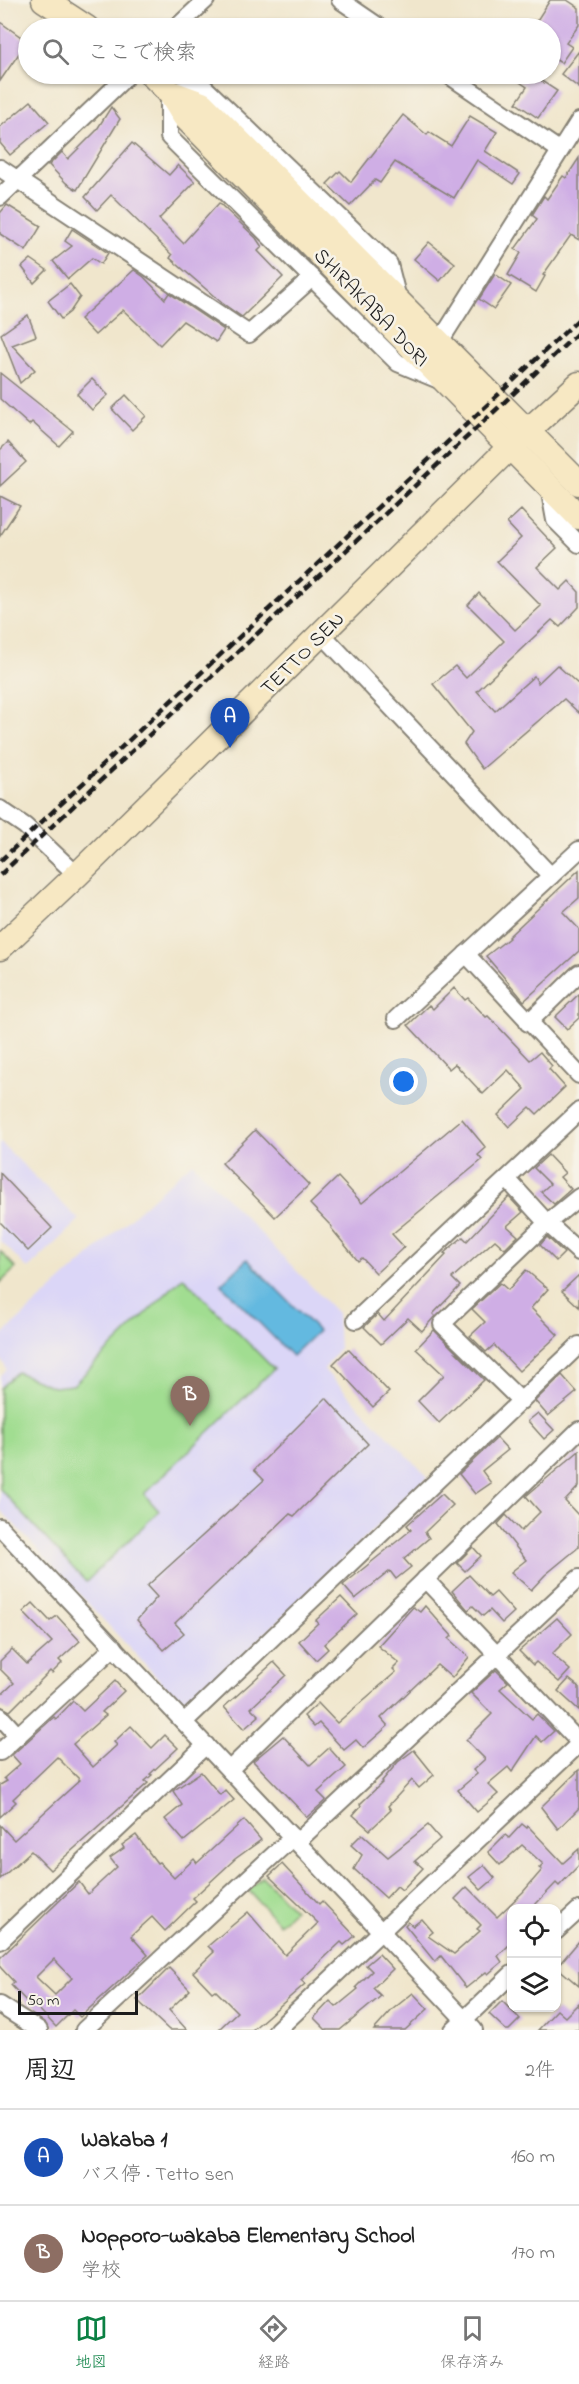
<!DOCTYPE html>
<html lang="ja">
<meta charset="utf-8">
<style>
:root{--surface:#fff;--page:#f6f6f6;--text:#222;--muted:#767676;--line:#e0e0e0;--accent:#0b8043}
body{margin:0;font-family:"Indie Flower","Klee One",sans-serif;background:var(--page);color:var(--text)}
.controls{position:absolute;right:18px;bottom:18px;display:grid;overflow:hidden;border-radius:12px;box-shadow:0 2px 4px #0004}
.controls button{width:54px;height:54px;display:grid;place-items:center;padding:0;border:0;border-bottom:2px solid var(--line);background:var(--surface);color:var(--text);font:30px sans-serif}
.scale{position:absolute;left:18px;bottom:15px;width:120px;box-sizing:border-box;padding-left:6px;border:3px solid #1c1c1c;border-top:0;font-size:16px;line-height:21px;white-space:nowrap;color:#1c1c1c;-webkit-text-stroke:4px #f7f3e8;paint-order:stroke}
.you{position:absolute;left:404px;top:1082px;width:21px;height:21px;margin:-15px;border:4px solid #fff;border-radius:50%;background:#1a73e8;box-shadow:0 0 0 9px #1a73e833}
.badge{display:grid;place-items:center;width:39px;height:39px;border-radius:50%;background:var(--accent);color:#fff;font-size:20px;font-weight:700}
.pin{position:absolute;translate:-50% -50px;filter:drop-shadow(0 2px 3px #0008)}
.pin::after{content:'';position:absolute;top:32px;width:21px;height:18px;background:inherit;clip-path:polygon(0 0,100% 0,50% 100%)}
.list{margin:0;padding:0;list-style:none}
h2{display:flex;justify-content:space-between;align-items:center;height:78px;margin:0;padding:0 24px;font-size:26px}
h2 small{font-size:20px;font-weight:400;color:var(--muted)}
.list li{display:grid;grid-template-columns:39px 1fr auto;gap:18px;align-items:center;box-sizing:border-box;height:96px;padding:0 24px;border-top:2px solid var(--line)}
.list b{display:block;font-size:22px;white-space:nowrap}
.list p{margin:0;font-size:20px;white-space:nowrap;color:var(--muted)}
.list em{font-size:20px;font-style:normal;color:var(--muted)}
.icon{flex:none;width:33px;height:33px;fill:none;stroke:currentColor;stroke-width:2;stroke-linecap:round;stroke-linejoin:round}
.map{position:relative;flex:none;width:579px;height:2030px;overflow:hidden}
.search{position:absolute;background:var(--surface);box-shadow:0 2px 4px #0004;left:18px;right:18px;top:18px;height:66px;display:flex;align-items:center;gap:15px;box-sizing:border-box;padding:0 21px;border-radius:33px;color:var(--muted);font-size:22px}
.sheet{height:270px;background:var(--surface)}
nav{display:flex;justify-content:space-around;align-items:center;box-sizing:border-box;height:84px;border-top:2px solid var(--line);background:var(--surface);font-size:16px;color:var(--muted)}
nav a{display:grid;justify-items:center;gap:3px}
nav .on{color:var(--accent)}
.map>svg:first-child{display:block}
.built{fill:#dbd6f7}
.green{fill:#a1dd91;stroke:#5e7c56;stroke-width:1.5}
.water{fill:#64b9e0;stroke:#406a7e;stroke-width:1.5}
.building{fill:#cfaee5;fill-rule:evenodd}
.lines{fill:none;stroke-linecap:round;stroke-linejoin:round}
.street-casing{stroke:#868174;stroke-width:20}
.secondary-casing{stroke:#868174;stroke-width:27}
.street{stroke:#fff;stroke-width:16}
.secondary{stroke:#f7e8c3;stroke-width:24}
.rail{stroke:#1c1c1c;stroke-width:4.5;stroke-dasharray:9 4.5;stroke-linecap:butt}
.labels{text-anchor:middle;stroke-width:5;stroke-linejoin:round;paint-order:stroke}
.street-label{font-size:21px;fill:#1c1c1c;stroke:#f7f3e8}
</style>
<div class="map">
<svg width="579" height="2030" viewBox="0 0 579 2030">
<rect width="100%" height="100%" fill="#f7f3e8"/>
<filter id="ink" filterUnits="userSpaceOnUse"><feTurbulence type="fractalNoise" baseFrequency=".0167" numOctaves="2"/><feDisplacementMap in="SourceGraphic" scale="12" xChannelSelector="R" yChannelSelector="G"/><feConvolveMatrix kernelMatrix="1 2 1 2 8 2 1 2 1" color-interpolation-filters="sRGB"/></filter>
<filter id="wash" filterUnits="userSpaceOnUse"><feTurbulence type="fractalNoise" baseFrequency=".008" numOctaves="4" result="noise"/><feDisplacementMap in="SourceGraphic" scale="24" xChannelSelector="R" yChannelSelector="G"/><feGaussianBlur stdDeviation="1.35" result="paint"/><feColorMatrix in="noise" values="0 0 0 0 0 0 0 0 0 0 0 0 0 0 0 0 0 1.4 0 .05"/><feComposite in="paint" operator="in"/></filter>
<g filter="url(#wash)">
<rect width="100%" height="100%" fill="#f0e6cc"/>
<g class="built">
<path d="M0,1142L79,1220L28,1269L0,1240Z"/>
<path d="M192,1162L337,1313L339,1348L324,1370L428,1477L191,1705L180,1702L0,1509V1376L7,1369L0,1358V1337Z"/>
</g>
<g class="green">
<path d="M0,1251L16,1268L0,1283Z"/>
<path d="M183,1277L274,1369L144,1494L159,1511L86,1582L0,1489V1388L17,1372L53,1387L73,1385Z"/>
<path d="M262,1876L294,1910L279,1924L248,1890Z"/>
</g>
<path class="water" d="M247,1259L318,1331L292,1356L221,1284Z"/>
<g id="blocks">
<g class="building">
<path d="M550,0H567L579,8V25L566,43L572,47L561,63L550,56V28H532Z"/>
<path d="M0,22L28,42V58L20,52L0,81Z"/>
<path d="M579,51V88L561,74Z"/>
<path d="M508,74H531L557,91L538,118L516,103L527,87Z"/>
<path d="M31,101L49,122L10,155L0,143V127Z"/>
<path d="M111,107L120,119L77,190L66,183L49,165L62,152L68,159L96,131Z"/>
<path d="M403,115L427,135L429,132L451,146L470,116L497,132L485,151L520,174L513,184L477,160L454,198L395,162L380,183L375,180L350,206L327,184L340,171L351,182Z"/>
<path d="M132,143L169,175L178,165L195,182L159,219L183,243L219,203L256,238L262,247L258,251L283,277L242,317L222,303L170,258L172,255L111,195L97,210L85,197Z"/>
<path d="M579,158V240L571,235L543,275L545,276L536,292L508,275L521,253L515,249L537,219L532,215L544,196L547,199L563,176L566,178Z"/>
<path d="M7,205L41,226L26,251L0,234V213Z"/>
<path d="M72,229L108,253L101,264L92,258L68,279L53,261L72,246L65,241Z"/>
<path d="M429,242L455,263L440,281L414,259Z"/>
<path d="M31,259L47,270L34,283L22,267Z"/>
<path d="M134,270L144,277L165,299L169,293L224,330L216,342L183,321L160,345L123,310L95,335L80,319Z"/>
<path d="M495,274L511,285L494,309L479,299Z"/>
<path d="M70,284L80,297L70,312L61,319L48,301Z"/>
<path d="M28,315L36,336L12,345L35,370L20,383L1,334Z"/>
<path d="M0,373L73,431L59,446L32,422L29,425L0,399Z"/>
<path d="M92,379L108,395L92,410L77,394Z"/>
<path d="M126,395L146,416L132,430L112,409Z"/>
<path d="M8,442L26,462L0,486V450Z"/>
<path d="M0,496L20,506L0,536Z"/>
<path d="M521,510L557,548L537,567L560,590L569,581L579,592V607L560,627L552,620L477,691L495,711L534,676L538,683L557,665L579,685V713L564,699L482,769L464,744L472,732L433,684L455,666L466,678L504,641L468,605L479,593L515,630L541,606L497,561L521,538L507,523Z"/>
<path d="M579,870V898L563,912L579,929V951L524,1001L486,956L509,938L508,937Z"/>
<path d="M454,988L465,1000L468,998L486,1017L488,1016L530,1060L540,1052L552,1066L549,1069L565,1087L537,1114L530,1107L509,1127L498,1115L525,1089L508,1070L483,1094L455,1064L449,1069L408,1025L429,1005L433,1009Z"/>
<path d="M579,994V1018L567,1029L555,1017Z"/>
<path d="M462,1119L486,1148L478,1155L482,1160L392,1234L404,1247L376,1273L362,1258L358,1261L331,1228L332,1227L310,1204L338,1177L362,1203Z"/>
<path d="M255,1130L309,1185L275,1217L222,1163Z"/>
<path d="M548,1155L565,1173L560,1177L571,1189L554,1204L541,1192L550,1184L534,1168Z"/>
<path d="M0,1173L52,1228L28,1251L0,1222Z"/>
<path d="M509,1197L523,1212L507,1226L518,1236L505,1249L495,1240L452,1278L460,1286L433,1314L435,1316L422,1331L408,1318L381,1344L364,1327L378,1314L384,1321L446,1255L444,1253L463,1237L467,1241Z"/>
<path d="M547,1237L564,1253L556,1261L540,1245Z"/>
<path d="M526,1270L548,1289L531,1308L558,1335L519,1371L494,1345L486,1352L470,1336L485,1322L472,1309L500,1283L508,1290Z"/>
<path d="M579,1275V1307L562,1291Z"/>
<path d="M434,1330L484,1380L439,1423L418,1401L444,1375L416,1349Z"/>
<path d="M348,1349L389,1392L373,1407L333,1364Z"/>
<path d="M562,1375L577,1392L548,1416L535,1401Z"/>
<path d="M326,1398L368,1444L294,1516L290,1514L175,1623L184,1633L164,1650L137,1620L157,1597L147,1586L264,1480L254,1470Z"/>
<path d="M538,1413L554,1430L544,1439L528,1421Z"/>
<path d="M497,1438L508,1450L482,1471L491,1483L475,1494L459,1474Z"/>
<path d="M579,1451V1486L565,1501L579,1516V1547L545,1575L531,1590L511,1572L526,1560L498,1524L506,1515L521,1531L540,1512L526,1496Z"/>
<path d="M442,1494L453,1505L425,1532L429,1538L404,1559L411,1567L396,1579L390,1571L355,1599L343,1585L411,1530L407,1525Z"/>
<path d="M473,1547L481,1556L465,1571L457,1563Z"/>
<path d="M469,1575L490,1597L496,1592L514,1612L502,1623L490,1610L483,1616L473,1606L468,1610L452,1591Z"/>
<path d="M341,1597L357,1614L324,1644L328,1649L316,1660L299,1641L318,1623L316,1620Z"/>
<path d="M33,1603L50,1621L57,1616L80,1641L59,1660L62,1663L52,1673L50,1671L10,1711L0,1706V1696L14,1683L0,1669V1661L12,1649L27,1664L52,1642L23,1612Z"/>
<path d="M425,1606L452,1636L449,1639L469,1657L452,1678L437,1665L381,1718L388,1726L363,1748L356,1740L344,1750L319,1723L314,1727L304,1716L318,1703L337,1723L396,1672L393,1669L399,1663L378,1646L413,1607L420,1612Z"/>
<path d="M557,1618L572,1634L552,1654L570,1670L559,1682L536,1662L533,1665L519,1651Z"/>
<path d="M274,1662L286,1675L251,1708L259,1716L244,1729L224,1707Z"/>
<path d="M496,1670L508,1682L500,1689L532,1719L537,1714L554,1731L542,1742L536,1736L512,1772L508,1767L488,1784L498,1794L477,1812L458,1790L477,1774L473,1770L485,1759L466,1740L492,1714L471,1693Z"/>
<path d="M569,1679L579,1687V1710L558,1691Z"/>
<path d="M115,1681L124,1691L102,1712L106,1715L73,1744L93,1767L117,1745L114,1742L131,1726L152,1748L165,1735L178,1748L150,1774L152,1775L145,1781L148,1783L50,1870L31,1851L0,1879V1825L14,1840L80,1780L57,1757L13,1799L16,1802L0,1817V1785L7,1781L4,1778L20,1764L12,1755L54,1717L56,1719L73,1701L83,1711Z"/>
<path d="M283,1736L310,1765L329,1748L346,1767L318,1792L326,1800L307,1817L253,1761Z"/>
<path d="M414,1750L434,1775L419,1788L412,1780L388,1806L391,1810L370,1830L353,1815L361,1806L360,1804L383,1782L382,1781L398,1762Z"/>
<path d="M579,1770V1808L558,1829L541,1807Z"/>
<path d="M201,1772L220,1795L225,1790L234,1800L184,1841L165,1819L182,1805L173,1791Z"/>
<path d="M244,1820L261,1840L235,1859L193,1898L196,1901L165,1931L152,1917L131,1936L148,1955L80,2017L73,2010L56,2027L33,2003L30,2005L11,1985L14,1982L0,1967V1958L79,1882L88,1894L117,1867L110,1858L124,1848L122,1845L136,1835L157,1863L159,1862L174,1878L194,1859L197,1863ZM54,1959L72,1978L55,1995L36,1977Z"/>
<path d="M522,1824L527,1828L528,1826L563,1863L579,1849V1865L559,1886L556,1883L532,1908H512V1942L498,1956L502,1962L488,1974L486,1972L466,1988L441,1956L435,1962L405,1925L408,1922L413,1926L422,1919L433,1932L428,1936L454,1954L480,1931L477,1929L481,1925L455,1899L467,1887L497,1917L523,1892L542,1870L539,1868L543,1864L522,1845L500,1865L488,1852L505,1835L509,1838Z"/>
<path d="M428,1825L440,1839L415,1861L423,1868L402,1890L397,1886L386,1898L354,1869L362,1855L351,1845L362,1834L388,1857Z"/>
<path d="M282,1864L319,1904L322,1901L355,1936L344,1945L341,1942L301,1980L305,1984L252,2030H218L237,2012L215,1990L212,1992L193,1972L214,1952L208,1946L248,1912L285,1955L318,1923L269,1876Z"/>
<path d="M484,1865L495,1878L481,1890L469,1877Z"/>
<path d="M579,1941V1986L557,1967Z"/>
<path d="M379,1954L393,1969L373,1988L381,1996L340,2030H326L314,2018L330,2001L336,2007L358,1989L356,1987L372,1971L366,1965Z"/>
<path d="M169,1968L190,1990L169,2010L187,2030H169L137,2000Z"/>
<path d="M413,1993L428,2009L405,2030H374L393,2009Z"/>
<path d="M502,2001L520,2019L509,2030H506L489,2014Z"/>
<path d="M579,2003V2030H538L557,2010L565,2017Z"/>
</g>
</g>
</g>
<g filter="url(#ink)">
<use href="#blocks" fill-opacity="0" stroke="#868174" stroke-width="1.5"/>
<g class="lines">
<defs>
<g id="street">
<path d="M340,0L381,28"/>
<path d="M176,28L206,0"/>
<path d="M447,74L559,150"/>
<path d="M0,168L249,334L312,278"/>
<path d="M0,197L129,74"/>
<path d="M398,299L389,264L202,85L169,92V137L398,363L439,380"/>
<path d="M439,343L579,121"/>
<path d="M549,487L555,520L579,544"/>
<path d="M322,634L551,876"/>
<path d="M0,809L25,826L77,875"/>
<path d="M466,954L579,1075"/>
<path d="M396,1019L579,850"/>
<path d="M528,1023L579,973"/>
<path d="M507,1179L547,1223L579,1252"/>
<path d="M356,1320L579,1111"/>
<path d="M521,1401L442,1324L547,1223L579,1197"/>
<path d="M0,1527L474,2030"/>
<path d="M425,1579L579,1742"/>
<path d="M0,1716L18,1736"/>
<path d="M184,1722L579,1345"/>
<path d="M0,1752L114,1647"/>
<path d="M229,1770L579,1430"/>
<path d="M297,1842L579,1578"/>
<path d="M556,1931L579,1910"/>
<path d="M0,1941L206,1745"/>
<path d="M0,2005L39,2030"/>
<path d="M84,2030L293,1837"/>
<path d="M277,2030L579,1744"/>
<path d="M453,2030L512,1974"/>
</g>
<g id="secondary">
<path d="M44,0L87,28"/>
<path d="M151,74L169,92L184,116L579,517"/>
<path d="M169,92L202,104L579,483"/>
<path d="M0,948L77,875L510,447L579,384"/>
</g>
</defs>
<use href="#street" class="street-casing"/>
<use href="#secondary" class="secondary-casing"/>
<use href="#street" class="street"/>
<use href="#secondary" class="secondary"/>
<g class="rail">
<path d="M0,861L579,319"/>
<path d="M0,875L579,332"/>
</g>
</g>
</g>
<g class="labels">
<g class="street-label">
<text transform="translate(372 307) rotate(46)" y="7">SHIRAKABA DORI</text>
<text transform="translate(302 653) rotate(-45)" y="7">TETTO SEN</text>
</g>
</g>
</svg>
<div class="controls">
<button><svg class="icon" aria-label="locate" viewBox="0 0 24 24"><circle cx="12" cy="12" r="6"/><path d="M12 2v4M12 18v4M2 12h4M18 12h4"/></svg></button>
<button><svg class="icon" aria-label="layers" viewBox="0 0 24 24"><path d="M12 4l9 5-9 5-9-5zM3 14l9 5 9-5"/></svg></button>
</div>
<div class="scale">50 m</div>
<div class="you"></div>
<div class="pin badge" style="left:230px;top:748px;background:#1a4fb4">A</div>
<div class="pin badge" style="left:190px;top:1426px;background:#8d6e63">B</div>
<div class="search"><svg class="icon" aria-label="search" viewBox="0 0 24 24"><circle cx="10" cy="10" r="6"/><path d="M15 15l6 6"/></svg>ここで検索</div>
</div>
<section class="sheet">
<h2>周辺<small>2件</small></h2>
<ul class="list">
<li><span class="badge" style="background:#1a4fb4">A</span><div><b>Wakaba 1</b><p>バス停 · Tetto sen</p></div><em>160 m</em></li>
<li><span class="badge" style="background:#8d6e63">B</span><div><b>Nopporo-wakaba Elementary School</b><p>学校</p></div><em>170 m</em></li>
</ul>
</section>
<nav>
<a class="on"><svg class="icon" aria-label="map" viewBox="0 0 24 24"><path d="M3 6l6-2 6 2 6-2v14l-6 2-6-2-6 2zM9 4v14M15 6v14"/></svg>地図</a>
<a><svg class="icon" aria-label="directions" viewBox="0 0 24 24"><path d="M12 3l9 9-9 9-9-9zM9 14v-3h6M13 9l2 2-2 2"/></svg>経路</a>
<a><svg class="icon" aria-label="saved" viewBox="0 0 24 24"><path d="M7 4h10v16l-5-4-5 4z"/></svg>保存済み</a>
</nav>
